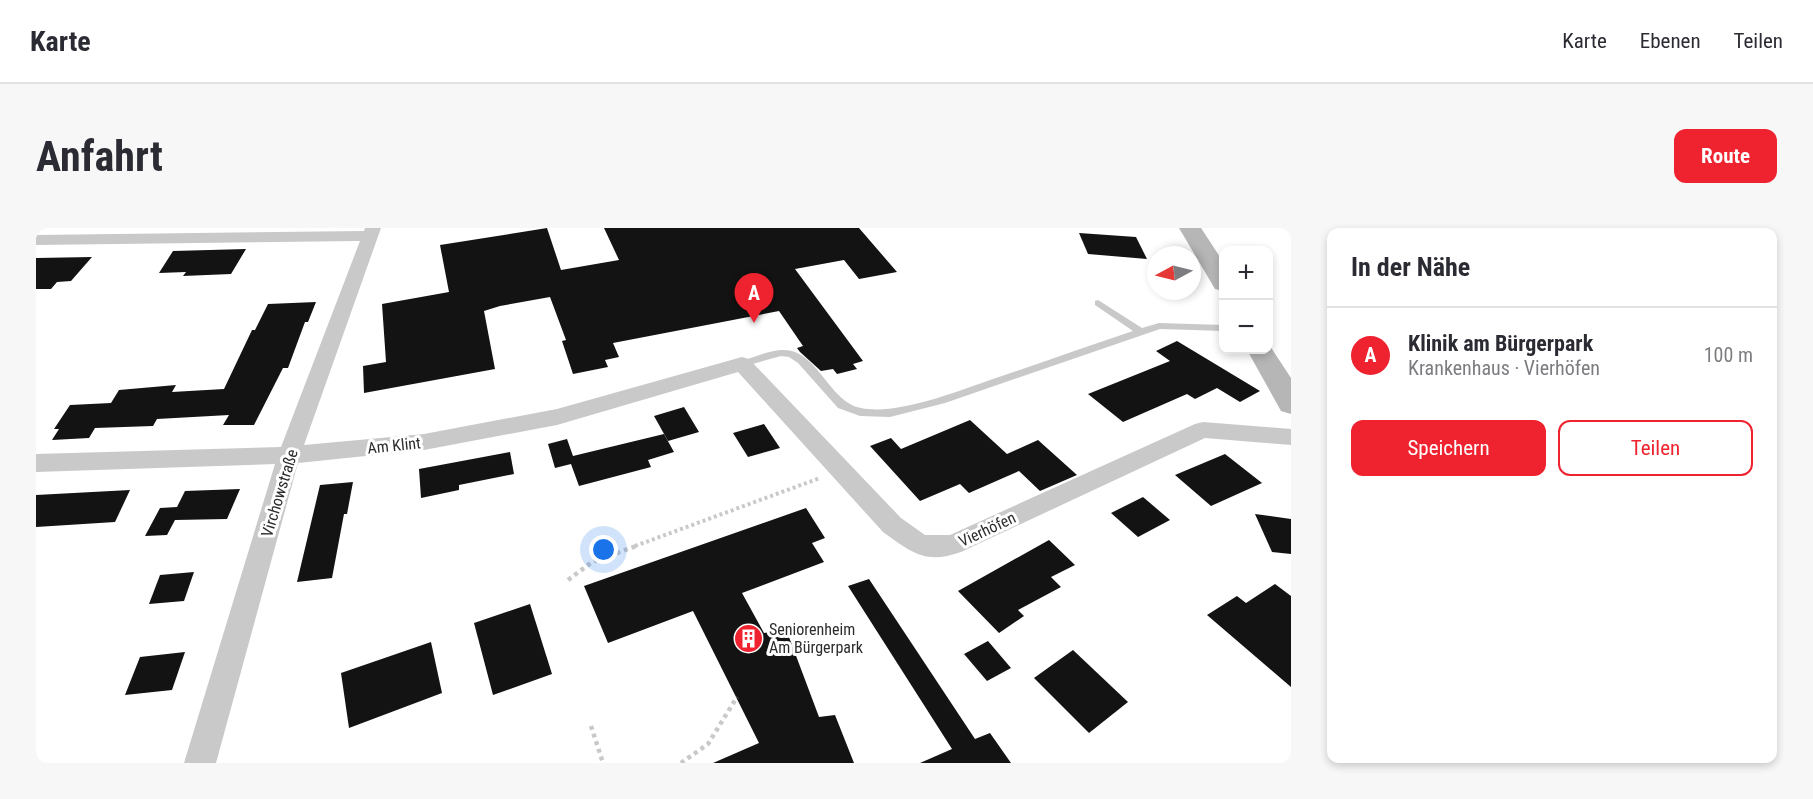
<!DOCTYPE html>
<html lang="de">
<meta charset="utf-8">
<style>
:root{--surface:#fff;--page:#f7f7f7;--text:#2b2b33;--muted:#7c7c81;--line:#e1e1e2;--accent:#ee232f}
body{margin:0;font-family:"Roboto Condensed",sans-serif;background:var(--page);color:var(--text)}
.controls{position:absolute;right:18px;top:18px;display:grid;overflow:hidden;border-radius:12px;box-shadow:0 3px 9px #0003}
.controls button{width:54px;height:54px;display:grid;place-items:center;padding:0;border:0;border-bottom:2px solid var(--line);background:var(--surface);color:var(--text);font:30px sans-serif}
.compass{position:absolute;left:1111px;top:18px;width:54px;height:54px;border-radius:50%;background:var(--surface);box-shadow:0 3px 9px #0003;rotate:263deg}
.you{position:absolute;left:568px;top:322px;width:21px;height:21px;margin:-15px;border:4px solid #fff;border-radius:50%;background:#1a73e8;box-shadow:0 0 0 9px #1a73e833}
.badge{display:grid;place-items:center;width:39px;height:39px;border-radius:50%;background:var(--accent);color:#fff;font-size:20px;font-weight:700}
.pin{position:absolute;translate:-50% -50px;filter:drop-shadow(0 2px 3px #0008)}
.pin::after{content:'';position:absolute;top:32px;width:21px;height:18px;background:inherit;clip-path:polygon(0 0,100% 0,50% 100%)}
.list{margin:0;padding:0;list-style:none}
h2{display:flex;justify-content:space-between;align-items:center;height:78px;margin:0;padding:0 24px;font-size:26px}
h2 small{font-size:20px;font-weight:400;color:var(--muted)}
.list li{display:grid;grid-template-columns:39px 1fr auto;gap:18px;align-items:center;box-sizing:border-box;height:96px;padding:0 24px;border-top:2px solid var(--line)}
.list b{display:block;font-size:22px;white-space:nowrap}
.list p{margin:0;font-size:20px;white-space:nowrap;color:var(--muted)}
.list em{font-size:20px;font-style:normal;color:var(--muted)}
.actions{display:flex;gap:12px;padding:18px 24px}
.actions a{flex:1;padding:14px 0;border:2px solid var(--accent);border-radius:12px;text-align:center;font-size:21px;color:var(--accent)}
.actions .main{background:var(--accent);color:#fff}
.map{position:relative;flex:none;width:1255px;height:535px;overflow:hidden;border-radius:12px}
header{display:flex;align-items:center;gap:36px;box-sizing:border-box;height:84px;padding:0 30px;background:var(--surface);border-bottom:2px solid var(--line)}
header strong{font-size:28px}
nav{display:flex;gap:33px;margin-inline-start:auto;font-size:21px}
.intro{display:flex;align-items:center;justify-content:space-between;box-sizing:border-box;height:144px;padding:0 36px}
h1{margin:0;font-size:42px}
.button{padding:15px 27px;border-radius:12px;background:var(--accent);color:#fff;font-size:21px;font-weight:700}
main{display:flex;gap:36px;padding:0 36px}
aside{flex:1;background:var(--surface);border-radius:12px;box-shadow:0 3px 9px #0003}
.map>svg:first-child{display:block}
.building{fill:#131313}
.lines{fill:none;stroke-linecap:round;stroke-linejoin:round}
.path-far1{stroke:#c9c9c9;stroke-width:4;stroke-dasharray:3 3;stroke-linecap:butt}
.path{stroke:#c9c9c9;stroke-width:4.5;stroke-dasharray:4 4;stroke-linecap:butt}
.lane{fill:#c9c9c9;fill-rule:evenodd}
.street{fill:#c9c9c9;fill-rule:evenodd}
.secondary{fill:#b6b6b6;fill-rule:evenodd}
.labels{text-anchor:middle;stroke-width:6;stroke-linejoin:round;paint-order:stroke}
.street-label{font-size:16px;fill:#2c2c2c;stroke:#fff}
.poi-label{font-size:16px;fill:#2c2c2c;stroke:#fff;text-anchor:start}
</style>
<header>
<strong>Karte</strong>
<nav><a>Karte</a><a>Ebenen</a><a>Teilen</a></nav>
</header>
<div class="intro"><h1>Anfahrt</h1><a class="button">Route</a></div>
<main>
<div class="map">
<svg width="1255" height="535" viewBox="0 0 1255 535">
<rect width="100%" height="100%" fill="#fff"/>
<g class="building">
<path d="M511,0L525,42L583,32L568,0H823L861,44L823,51L808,32L759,41L827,133L817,136L821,141L801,146L797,141L785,143L764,124L761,120L767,118L743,83L577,115L583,129L569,132L572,139L537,146L526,113L530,112L514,69L464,78L448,83L459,141L328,165L327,138L350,134L346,76L413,64L404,17Z"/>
<path d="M1043,5L1100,9L1111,31L1052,26Z"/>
<path d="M210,21L195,46L147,48L150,44L123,45L137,23Z"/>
<path d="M56,29L35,53L21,54L15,61H0V30Z"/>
<path d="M280,74L272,94H269L252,140H247L218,197H187L193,187L121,191L117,198L59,200L53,210L16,212L23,201H18L34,177L75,175L83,162L140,157L136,164L188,161L216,102H219L232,76Z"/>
<path d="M1141,113L1224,163L1204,174L1181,160L1159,171L1151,166L1087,194L1052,166L1134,133L1120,123Z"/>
<path d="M648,179L663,204L632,213L618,188Z"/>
<path d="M934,192L971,226L1002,212L1041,247L1004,263L983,243L933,265L924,256L884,273L834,218L855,210L865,221Z"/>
<path d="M728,196L744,220L712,229L697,205Z"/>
<path d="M628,206L638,224L612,232L615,239L543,258L535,236L519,240L512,216L531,211L537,228Z"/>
<path d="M474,224L478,246L423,257V262L385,270L383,241Z"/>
<path d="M1189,226L1226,255L1175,278L1139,247Z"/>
<path d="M317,254L311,286H308L296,350L261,354L284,257Z"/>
<path d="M204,261L191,291L139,292L131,307L109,308L124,280L141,279L149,263Z"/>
<path d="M94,262L79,294L0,299V267Z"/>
<path d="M1107,269L1134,292L1102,309L1075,285Z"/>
<path d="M770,280L789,310L776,315L788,334L706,365L728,405L750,401L783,489L799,487L818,535H677L723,515L657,383L572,415L548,358Z"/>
<path d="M1219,286L1255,291V326L1236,324Z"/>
<path d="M1013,312L1039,337L1015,349L1025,359L982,382L988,388L963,405L922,363Z"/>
<path d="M158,344L148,373L113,376L124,347Z"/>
<path d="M833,351L939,511L954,505L975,535H884L916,521L812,358Z"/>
<path d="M1239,356L1255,368V459L1171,387L1201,368L1210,375Z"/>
<path d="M494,376L516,446L457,467L438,395Z"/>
<path d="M952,413L975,440L951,453L928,426Z"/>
<path d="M395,414L406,465L313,500L305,445Z"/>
<path d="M1037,422L1092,474L1053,505L998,450Z"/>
<path d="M149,424L136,462L89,467L104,429Z"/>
</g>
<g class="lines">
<path class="path-far1" d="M599,318L784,250"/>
<g class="path">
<path d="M532,352L556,334L603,317"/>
<path d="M555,498L567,535"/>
<path d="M645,535L672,516L701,469"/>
</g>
<path class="lane" d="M1062,72L1106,100L1123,95L1188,97V103L1124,101L909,175L854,189L824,188L802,180L762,135L753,129L745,128L706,139L701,136L702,134C716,130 733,122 747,122C781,121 793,174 825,180C863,188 926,161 963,149C1007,134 1052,118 1097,103L1059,77V73Z"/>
<path class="street" d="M329,0H345L268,217L388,206L521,181L706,129L713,131L865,290L889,307H914L1159,196L1167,194L1255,201V217L1169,210L925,324C889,337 875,324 847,304L702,144L521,197L388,222L262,235L180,535H148L239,236L0,244V226L245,219L324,13L0,17V7L328,3Z"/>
<g class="secondary">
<path d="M1143,0H1165L1188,35V63L1179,61Z"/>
<path d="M1232,115L1255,150V186L1245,183L1211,122H1232Z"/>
</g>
</g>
<defs>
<symbol id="building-disc" viewBox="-11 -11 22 22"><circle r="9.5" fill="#ee232f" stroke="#fff"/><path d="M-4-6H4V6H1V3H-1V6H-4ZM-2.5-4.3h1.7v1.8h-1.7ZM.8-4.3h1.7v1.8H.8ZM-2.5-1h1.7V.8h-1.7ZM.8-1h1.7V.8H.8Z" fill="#fff"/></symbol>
</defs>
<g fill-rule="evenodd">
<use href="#building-disc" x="696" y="394" width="33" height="33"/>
</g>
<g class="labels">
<g class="street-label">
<text transform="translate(358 217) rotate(-6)" y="6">Am Klint</text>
<text transform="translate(243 265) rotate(-73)" y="6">Virchowstraße</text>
<text transform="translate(951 301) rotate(-25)" y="6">Vierhöfen</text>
</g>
<g class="poi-label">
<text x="733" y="407">Seniorenheim<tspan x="733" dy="18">Am Bürgerpark</tspan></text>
</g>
</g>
</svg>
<div class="controls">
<button>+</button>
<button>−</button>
</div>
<svg class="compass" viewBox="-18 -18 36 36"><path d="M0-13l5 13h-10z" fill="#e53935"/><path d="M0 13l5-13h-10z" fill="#7c7c81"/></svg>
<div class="you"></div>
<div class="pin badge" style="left:718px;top:95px">A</div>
</div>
<aside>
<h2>In der Nähe<small></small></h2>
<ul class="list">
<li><span class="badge">A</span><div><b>Klinik am Bürgerpark</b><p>Krankenhaus · Vierhöfen</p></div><em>100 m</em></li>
</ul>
<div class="actions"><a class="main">Speichern</a><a>Teilen</a></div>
</aside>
</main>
